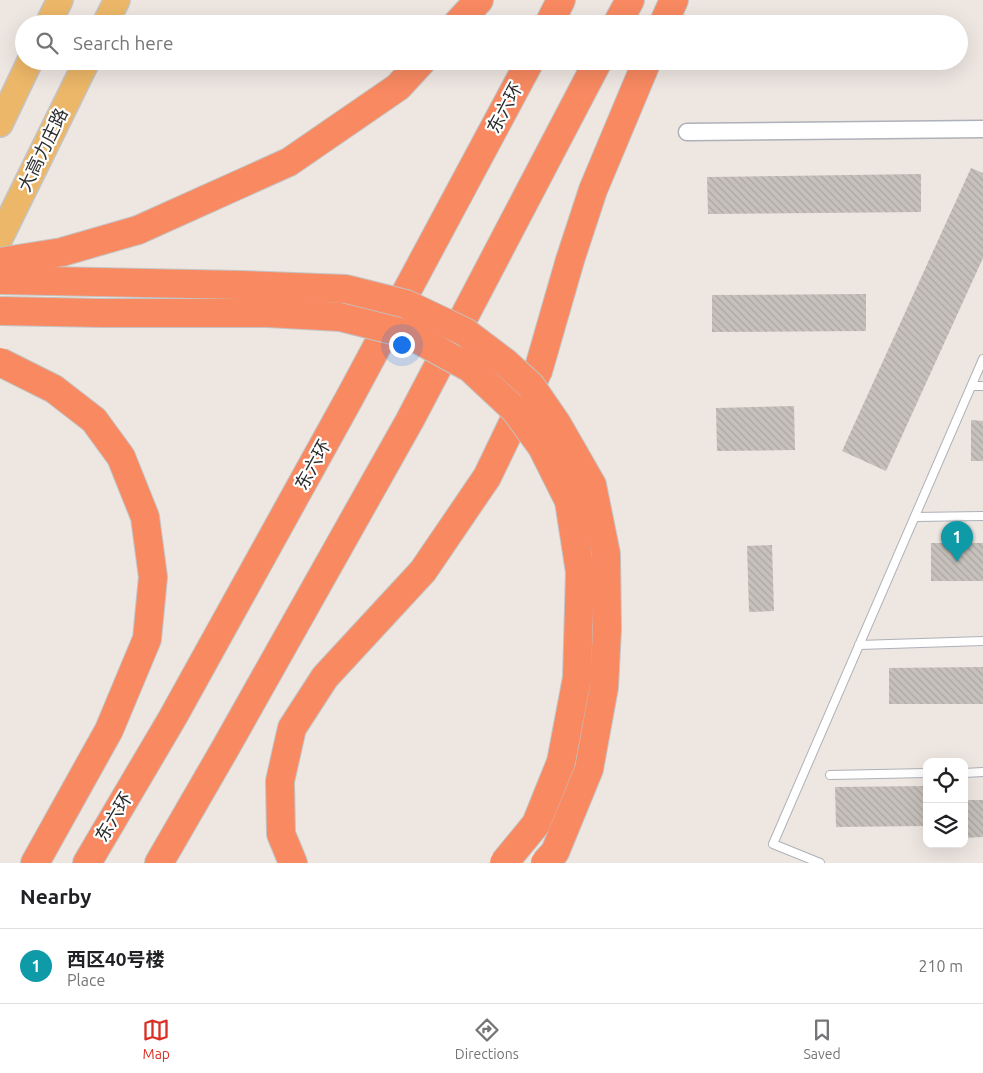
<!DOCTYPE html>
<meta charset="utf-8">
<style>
:root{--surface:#fff;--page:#f6f6f6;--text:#202124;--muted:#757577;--line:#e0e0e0;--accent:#d93025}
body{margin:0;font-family:Ubuntu,"Noto Sans SC",sans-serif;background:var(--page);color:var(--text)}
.controls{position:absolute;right:15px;bottom:15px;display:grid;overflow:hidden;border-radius:10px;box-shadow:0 5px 20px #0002}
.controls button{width:45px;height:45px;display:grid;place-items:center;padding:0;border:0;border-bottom:1px solid var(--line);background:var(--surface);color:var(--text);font:25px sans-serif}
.you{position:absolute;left:401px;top:344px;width:18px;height:18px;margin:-12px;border:4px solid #fff;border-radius:50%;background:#1a73e8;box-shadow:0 0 0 8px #1a73e833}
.badge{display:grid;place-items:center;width:32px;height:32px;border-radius:50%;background:var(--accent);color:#fff;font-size:16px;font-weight:700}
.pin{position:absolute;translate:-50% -41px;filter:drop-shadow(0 1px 2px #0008)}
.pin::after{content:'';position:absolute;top:26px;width:18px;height:15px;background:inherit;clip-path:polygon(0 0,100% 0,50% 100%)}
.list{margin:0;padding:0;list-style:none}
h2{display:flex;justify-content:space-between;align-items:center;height:65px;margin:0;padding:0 20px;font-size:21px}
h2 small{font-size:16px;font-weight:400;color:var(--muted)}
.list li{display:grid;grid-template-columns:32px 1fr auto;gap:15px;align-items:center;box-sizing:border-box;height:75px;padding:0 20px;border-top:1px solid var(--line)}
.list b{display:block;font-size:19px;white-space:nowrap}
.list p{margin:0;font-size:16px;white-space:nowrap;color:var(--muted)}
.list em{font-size:16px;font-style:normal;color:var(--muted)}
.icon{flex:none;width:28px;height:28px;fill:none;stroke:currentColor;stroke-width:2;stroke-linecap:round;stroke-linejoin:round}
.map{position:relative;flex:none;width:983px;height:863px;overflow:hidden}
.search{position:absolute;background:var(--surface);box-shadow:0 5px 20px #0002;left:15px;right:15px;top:15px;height:55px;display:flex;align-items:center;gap:12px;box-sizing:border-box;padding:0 18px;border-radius:28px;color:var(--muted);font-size:19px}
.sheet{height:140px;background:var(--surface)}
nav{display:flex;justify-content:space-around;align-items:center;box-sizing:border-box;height:70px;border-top:1px solid var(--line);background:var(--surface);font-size:14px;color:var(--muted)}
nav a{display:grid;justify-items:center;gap:2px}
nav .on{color:var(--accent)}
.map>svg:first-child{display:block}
.building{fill:url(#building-back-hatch)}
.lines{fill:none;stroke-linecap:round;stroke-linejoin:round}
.service-casing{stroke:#adb1b9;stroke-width:10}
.minor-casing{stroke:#adb1b9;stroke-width:19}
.primary-casing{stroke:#c4c4c4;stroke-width:28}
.motorway-casing{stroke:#c4c4c4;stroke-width:30}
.service{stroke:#fff;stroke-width:8}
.minor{stroke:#fff;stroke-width:16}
.primary{stroke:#ecb768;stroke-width:25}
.motorway{stroke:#f88961;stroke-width:28}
.motorway-bridge-casing{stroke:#c4c4c4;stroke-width:30;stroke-linecap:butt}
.motorway-bridge{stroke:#f88961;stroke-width:28}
.labels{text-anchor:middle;stroke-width:4.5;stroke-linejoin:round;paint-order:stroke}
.street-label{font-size:18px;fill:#2d2d2d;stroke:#fff}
</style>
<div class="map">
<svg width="983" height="863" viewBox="0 0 983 863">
<defs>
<pattern id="building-back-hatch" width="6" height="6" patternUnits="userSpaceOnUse" patternTransform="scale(1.25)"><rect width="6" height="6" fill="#c7c1bc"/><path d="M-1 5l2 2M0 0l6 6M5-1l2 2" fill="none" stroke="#aba6a2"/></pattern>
</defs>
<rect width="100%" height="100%" fill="#eee6e1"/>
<g class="building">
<path d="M971,168L983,173V258L886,471L842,451Z"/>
<path d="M921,174V212L708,214L707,177Z"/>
<path d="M866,294V331L712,332V295Z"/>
<path d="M794,406L795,450L717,451L716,408Z"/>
<path d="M971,420L983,421V461H971Z"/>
<rect x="931" y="543" width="52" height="38"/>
<path d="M772,545L774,611L749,612L747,546Z"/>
<path d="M983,667V704H889V668Z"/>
<path d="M927,786V826L836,827L835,787Z"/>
<path d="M964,800H983V837L964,838Z"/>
</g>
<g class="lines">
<defs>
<g id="service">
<path d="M972,386H983"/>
<path d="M915,517L983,516"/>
<path d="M859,645L983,641"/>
<path d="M964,773L983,772"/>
<path d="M830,775L927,773"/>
<path d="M820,863L773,844L983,359"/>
</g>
<path id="minor" d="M687,132L983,129"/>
<g id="primary">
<path d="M48,24L60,0"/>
<path d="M105,24L117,0"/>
<path d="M0,124L30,61"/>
<path d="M0,238L87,61"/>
</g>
<g id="motorway">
<path d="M457,24L479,0"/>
<path d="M549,24L561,0"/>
<path d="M617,24L630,0"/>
<path d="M663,24L674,0"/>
<path d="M138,230L289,162L398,87L422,61"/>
<path d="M35,863L109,730L147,639L153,577L145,517L121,457L94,420"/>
<path d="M87,863L173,717L350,397L530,61"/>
<path d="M159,863L226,747L410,420L598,61"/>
<path d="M293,863L281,834L280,781L292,728L325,677L423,571L487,477L538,371L570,260L593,190L647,61"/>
</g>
</defs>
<use href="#service" class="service-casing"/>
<use href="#minor" class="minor-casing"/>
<use href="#primary" class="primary-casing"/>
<use href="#motorway" class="motorway-casing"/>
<use href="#service" class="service"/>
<use href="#minor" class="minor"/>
<use href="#primary" class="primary"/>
<use href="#motorway" class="motorway"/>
<defs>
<g id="motorway-bridge">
<path d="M0,262L62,252L138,230"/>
<path d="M0,280L240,285L346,289L406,304L465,332L506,363L531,386L557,424L592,485L606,554L607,629L604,687L589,769L555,852L545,863"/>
<path d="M0,311L102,313H268L340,317L408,334L470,368L515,410L542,447L569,501L580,572L577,678L561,762L536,824L504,863"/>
<path d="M0,362L54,389L94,420"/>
</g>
</defs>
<use href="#motorway-bridge" class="motorway-bridge-casing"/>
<use href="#motorway-bridge" class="motorway-bridge"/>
</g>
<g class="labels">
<g class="street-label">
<text transform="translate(505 108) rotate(-62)" y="6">东六环</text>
<text transform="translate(43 150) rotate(-64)" y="6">大高力庄路</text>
<text transform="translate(313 465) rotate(-61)" y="6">东六环</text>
<text transform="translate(114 817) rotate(-59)" y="6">东六环</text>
</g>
</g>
</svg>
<div class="controls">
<button><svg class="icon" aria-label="locate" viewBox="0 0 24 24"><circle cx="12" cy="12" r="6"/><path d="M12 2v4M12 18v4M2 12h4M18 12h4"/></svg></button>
<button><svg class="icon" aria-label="layers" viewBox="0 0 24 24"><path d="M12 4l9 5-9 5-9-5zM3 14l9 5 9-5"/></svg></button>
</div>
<div class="you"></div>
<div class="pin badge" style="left:957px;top:562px;background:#0f9aa8">1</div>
<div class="search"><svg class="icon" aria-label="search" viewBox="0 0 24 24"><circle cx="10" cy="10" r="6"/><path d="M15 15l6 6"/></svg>Search here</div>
</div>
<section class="sheet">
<h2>Nearby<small></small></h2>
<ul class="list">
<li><span class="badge" style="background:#0f9aa8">1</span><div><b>西区40号楼</b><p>Place</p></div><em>210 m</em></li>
</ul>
</section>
<nav>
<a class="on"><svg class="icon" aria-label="map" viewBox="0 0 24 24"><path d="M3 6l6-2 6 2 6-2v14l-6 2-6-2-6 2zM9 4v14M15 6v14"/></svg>Map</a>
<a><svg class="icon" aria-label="directions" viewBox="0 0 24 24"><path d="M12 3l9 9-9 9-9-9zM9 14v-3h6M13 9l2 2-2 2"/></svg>Directions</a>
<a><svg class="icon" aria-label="saved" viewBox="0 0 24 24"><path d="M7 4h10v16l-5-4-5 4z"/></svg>Saved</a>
</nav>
